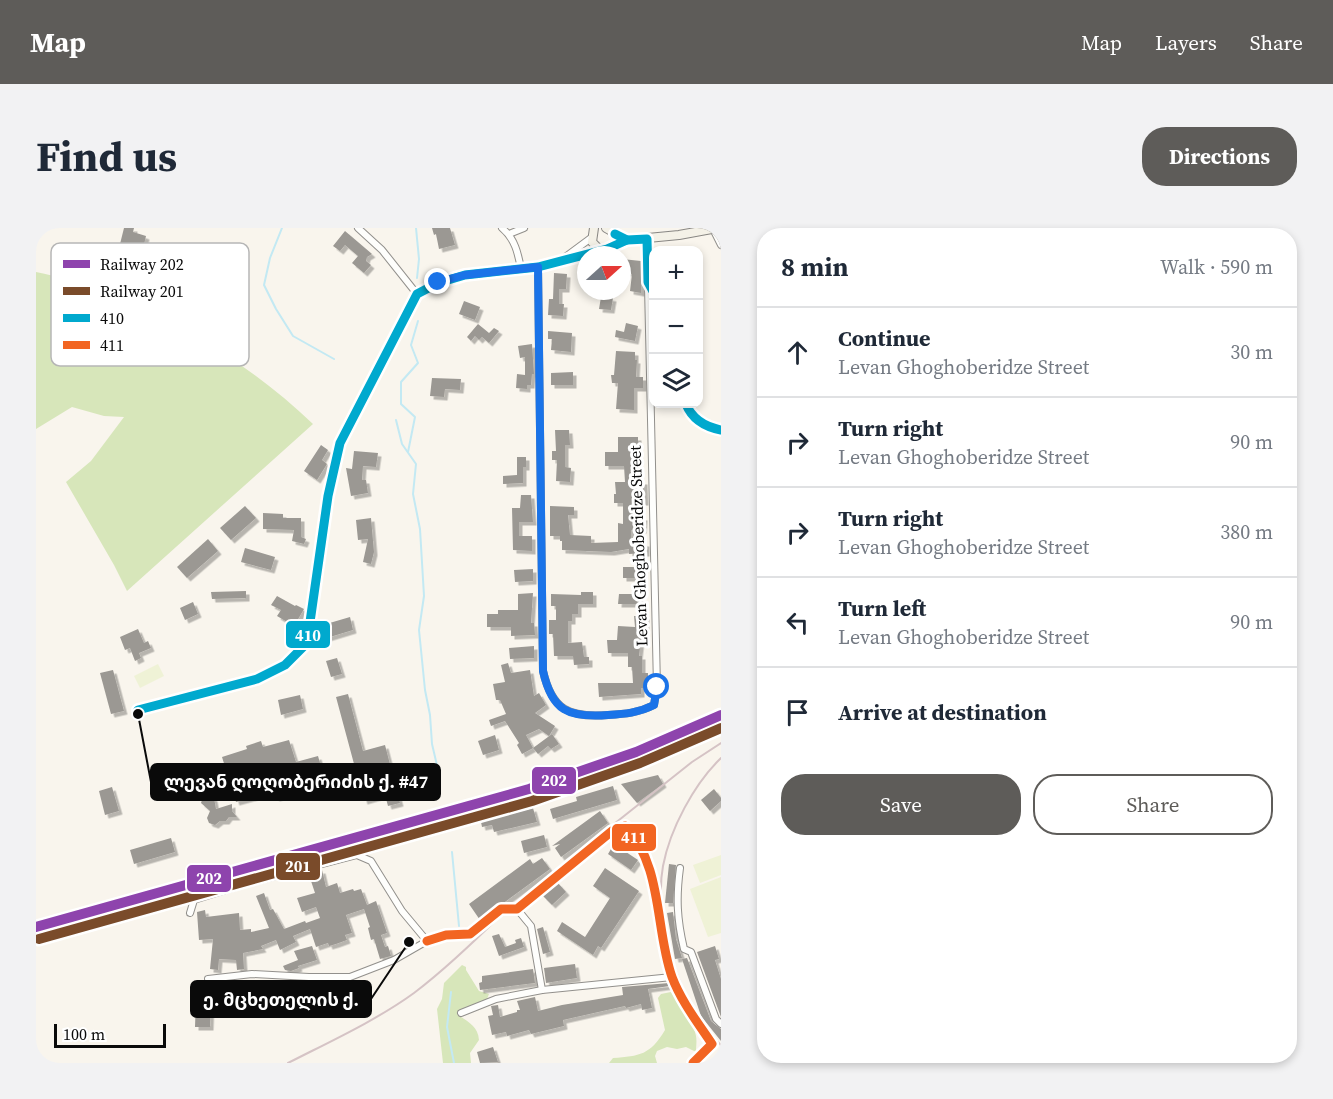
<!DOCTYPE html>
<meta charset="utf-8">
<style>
:root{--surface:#fff;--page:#f2f2f3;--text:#1f2937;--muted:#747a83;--line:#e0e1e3;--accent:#5e5c59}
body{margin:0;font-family:"Source Serif 4","Noto Sans Georgian",serif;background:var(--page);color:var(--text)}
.controls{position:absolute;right:18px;top:18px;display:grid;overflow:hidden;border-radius:12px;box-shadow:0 3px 9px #0003}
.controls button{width:54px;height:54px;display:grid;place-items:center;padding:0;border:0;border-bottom:2px solid var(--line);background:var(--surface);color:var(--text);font:30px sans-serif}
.compass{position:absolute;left:541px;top:18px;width:54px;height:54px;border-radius:50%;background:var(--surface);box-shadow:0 3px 9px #0003;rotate:69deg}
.scale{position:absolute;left:18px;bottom:15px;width:112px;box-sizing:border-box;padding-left:6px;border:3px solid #0a0a0a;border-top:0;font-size:16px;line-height:21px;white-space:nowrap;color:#0a0a0a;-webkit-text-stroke:4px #fff;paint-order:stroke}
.stop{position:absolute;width:18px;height:18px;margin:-14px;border:4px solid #1a73e8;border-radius:50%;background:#fff}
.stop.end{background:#1a73e8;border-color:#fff;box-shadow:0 2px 6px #0008}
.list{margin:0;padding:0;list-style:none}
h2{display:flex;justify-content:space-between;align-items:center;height:78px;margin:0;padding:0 24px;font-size:26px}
h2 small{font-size:20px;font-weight:400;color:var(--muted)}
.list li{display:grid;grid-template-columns:39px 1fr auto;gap:18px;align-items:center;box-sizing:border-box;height:90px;padding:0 24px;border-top:2px solid var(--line)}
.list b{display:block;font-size:22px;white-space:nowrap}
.list p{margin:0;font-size:20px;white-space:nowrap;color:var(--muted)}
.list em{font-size:20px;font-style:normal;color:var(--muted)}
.actions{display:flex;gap:12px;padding:18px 24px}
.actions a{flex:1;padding:14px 0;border:2px solid var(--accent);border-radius:24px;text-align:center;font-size:21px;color:var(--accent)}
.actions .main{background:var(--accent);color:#fff}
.icon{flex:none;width:33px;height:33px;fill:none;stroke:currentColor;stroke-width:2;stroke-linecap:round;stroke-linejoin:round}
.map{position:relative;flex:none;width:685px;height:835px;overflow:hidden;border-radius:24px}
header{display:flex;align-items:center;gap:36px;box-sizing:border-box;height:84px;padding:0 30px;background:var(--accent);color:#fff}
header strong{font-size:28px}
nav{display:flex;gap:33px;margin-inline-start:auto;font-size:21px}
.intro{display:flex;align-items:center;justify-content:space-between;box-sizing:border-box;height:144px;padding:0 36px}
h1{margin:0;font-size:42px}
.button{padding:15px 27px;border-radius:24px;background:var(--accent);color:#fff;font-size:21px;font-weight:700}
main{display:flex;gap:36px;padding:0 36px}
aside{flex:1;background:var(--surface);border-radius:24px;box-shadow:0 3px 9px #0003}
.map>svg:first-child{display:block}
.forest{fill:#d7e6ba}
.pitch{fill:#eff2d6}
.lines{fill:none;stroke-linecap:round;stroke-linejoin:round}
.stream{stroke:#c3e9f3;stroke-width:2}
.building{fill:#9b9893;filter:url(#shadow)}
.street-casing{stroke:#92908c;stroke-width:8}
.secondary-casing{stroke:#888683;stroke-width:10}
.street{stroke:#fefefc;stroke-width:6}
.secondary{stroke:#f4f1e7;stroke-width:8}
.rail{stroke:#d5c3c5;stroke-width:2}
.bus-1-casing{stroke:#fff;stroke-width:14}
.bus-2-casing{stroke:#fff;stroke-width:14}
.bus-1{stroke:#00a9ce;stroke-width:9}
.bus-2{stroke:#f26522;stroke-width:9}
.rail-1-casing{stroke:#fff;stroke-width:15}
.rail-2-casing{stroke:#fff;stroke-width:15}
.rail-1{stroke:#8e44ad;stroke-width:10}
.rail-2{stroke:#7a4b2a;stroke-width:10}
.route{stroke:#1a73e8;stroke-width:8}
.labels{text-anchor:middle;stroke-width:6;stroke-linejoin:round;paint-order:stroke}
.street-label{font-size:16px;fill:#0a0a0a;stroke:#fff}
.key{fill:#fff;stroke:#b6b6b6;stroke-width:1.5}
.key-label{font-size:16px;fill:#0a0a0a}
.leader{fill:none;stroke:#0a0a0a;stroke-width:2}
.callout-dot{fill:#0a0a0a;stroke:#fff;stroke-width:2}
.callout{fill:#0a0a0a;stroke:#0a0a0a;stroke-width:2}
.callout-label{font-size:18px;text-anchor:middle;font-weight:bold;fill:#fff}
.line-badge{stroke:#fff;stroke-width:2}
.badge-label{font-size:16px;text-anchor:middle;font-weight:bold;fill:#fff}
</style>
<header>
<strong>Map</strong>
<nav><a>Map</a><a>Layers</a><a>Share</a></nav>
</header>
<div class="intro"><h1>Find us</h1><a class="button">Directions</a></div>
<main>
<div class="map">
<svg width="685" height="835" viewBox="0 0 685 835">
<defs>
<filter id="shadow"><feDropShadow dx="3.5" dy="3.5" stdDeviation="0" flood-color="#0004"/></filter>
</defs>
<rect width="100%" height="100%" fill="#f9f5ed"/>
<g class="forest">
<path d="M0,44C22,48 45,56 66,64C144,93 217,139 277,196L91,363L78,337L30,254L55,233L88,189L68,188L36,179L0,201Z"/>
<path d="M426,737L430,739V742L443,763L453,766L451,771L423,783L421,786C432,794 442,798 443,812L434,825L435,835H407L401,781L406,771L408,755Z"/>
<path d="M635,764C645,771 658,796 660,808C661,813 660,819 660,824L650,819L641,821L631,819L621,823L619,828L621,835H573L577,830C604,828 614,827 629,802L622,770L625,766Z"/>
</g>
<g class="pitch">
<path d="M122,436L128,448L104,460L98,448Z"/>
<path d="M685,627V647L664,655L657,637Z"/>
<path d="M685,649V705L672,709L654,661Z"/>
</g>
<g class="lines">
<g class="stream">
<path d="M246,0L234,30L228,57L240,81L257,108L298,131"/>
<path d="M380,0L383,31L381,50"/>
<path d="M360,192L366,216L380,236L377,266L384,301L388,368L383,402L389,462L394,487L396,516L403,546"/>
<path d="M372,224L379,189L365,176V154L382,135L375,117L382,93"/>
<path d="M416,624L423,698"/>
<path d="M415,764L411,799L418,835"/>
</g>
</g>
<g class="building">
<path d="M88,0H98L97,4L110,8L106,25L83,20Z"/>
<path d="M396,0H414L419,17L403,21L400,6L398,7Z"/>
<path d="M309,3L336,26L331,29L330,33L335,37L328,45L316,35L322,28L309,17L304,23L297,18Z"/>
<path d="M586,31L605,33V65L594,63L596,46L586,43Z"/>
<path d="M518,45L531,46L530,61H523V76H528L527,88L512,87L513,71H517Z"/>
<path d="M566,63H573L571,69L577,70L575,82L563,81Z"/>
<path d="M428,73L444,79L439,92L423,86Z"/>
<path d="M590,95L602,98L599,113L579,109L580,102L588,104Z"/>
<path d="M442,96L453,105L458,100L463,103L453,115L446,109L443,112L439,108L435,113L431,109Z"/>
<path d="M512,103L536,105L535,124L515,122L516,111H512Z"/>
<path d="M496,116L498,146H496L495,157H491V161L480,160L481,146L489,147V129L484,130L482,118Z"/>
<path d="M580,123L599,124V132H601L600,149H607V160H598V182L580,181L582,155H576L575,147H578Z"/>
<path d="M537,144V157H515V145Z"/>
<path d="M396,150L425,151L424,162L409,161L408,169L394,168Z"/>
<path d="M519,202H533L534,217H529V239L535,240L534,254L520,253L521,232H516V223H520Z"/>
<path d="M582,209H602V231H599L600,253H608L609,274H601V289H608L607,302H595V316L610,315V325L593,326V321L575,324L526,322V313H524V308H514V278L538,279V287H532L534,307L555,308V315L582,314V295L587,296V275H578V266H580L579,254H589L588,238H569V224H582Z"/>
<path d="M285,217L292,222L286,232L291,236L281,252L268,243Z"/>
<path d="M318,223L342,225L340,239L327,238L326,252H330L332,265L315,268L310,240L316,241Z"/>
<path d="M481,229H490V239H487V255L467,256V248L481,247Z"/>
<path d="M485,267H495L497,294H483V308H496V323L477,322L476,280H484Z"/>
<path d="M209,278L220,290L195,312L184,300Z"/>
<path d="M227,285L247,286V290H265V309L270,311L268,316L256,313L258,302L227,301Z"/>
<path d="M335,290L338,324L335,336L327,334L332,311L322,312L320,292Z"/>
<path d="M172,311L182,323L151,350L141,339Z"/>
<path d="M209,320L239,329L235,342L205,334Z"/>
<path d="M587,339H606L607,350H587Z"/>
<path d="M497,341V353L479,354L478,342Z"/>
<path d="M210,363V370L176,371L175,364Z"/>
<path d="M545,364H557V376H542V386H536V393H532V415L546,414L548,429H553V436L538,437L537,428H518L517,406H513V392H520V378H515V366L545,367Z"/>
<path d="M497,365L495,395H498L499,407L475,408V399H451V386H462V382H482V366Z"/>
<path d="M583,366H604V376H582Z"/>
<path d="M241,368L259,378L260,377L268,381L258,398L241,388L245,382L235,377Z"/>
<path d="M157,374L162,386L149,392L144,380Z"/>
<path d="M598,388H610L609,411H605L603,428H606V445H612V460H605V466L563,469L562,455H597L596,439H592V425H572L571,412H581L582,398L599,399Z"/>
<path d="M314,389L317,402L284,412L280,399Z"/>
<path d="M102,401L108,415L112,413L115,420L103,425L105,430L99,433L94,420L89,422L84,409Z"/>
<path d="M498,418V430L474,431L473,420Z"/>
<path d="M301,430L306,446L295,449L290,433Z"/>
<path d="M472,435L475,445L494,442L498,468L503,465L510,477L499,485L519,498L513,508L503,501L490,507L497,520L486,526L481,517L483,515L469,493L455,498L453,492L470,486L464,472H460L457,456L469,454L465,437Z"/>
<path d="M77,442L88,483L75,486L64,445Z"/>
<path d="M312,466L327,523L349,517L364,575L352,578L349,567L328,573L300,469Z"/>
<path d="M264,467L267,481L245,487L242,472Z"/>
<path d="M516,506L523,516L515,521L512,518L502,526L497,520Z"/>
<path d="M459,507L463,522L447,527L442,513Z"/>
<path d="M253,512L260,534L282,528L290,556L240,570L234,550L222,554L226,567L200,574L186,529L211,521L210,518L225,513L227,519Z"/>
<path d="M622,547L627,556L601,575L585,556Z"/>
<path d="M165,549L170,550L173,554L171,566L178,570L180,581L196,576V583L201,589H193L190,593H184L179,597L173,595L171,590L174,583L165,575L168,566L159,559L161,552Z"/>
<path d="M577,558L581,572L517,591L514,581L541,573L540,569Z"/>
<path d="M76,559L83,583L69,587L63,563Z"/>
<path d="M678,561L685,570V573L674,583L665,572Z"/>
<path d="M497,580L501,594L458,604L456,597L446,599L445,594Z"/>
<path d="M564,583L572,595L525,629L519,620L524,616L516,618Z"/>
<path d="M508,607L511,619L488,625L485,613Z"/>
<path d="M135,610L139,624L98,636L94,622Z"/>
<path d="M578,616L602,632L595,642L572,626Z"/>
<path d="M506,630L514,641L444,692L433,676L494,631L497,636Z"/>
<path d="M633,636L640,637L637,675H629Z"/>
<path d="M569,640L603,663L565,720L562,718L557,727L521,703L526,694L549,709L574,670L557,658Z"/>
<path d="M286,642L290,659L301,655L304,665L317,661L318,663L325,661L331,677L340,673L351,705L345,707L349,719L352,718L355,728L344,731L338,711L335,712L332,700L334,699L328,681L310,687L316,705L309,707L311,712L300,716L293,718L292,715L280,719L274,701L257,708L260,714L244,722L240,712L225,718L227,721L207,725L208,741L201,742L200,732L183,731L182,742L174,741L177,711L163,712L161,684L169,682L170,689L203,685L204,702L215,701V704L233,700L220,668L228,665L234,682L237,681L248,701L269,693L270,695L284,690L280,679L266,684L261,670L279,665L274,650L281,647L280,643Z"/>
<path d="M522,655L530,664L516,677L507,668Z"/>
<path d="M637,684L640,711L646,730L639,731L631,685Z"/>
<path d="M507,699L514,724L507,726L501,701Z"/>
<path d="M463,706L469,719L480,715L479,712L485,710L488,719L463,728L456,708Z"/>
<path d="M276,718L281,732L262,738L263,740L255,743L249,742L247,738L262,732L258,723Z"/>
<path d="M679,718L683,731L679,732L685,751V789L661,724Z"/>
<path d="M651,730L675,793L685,801V813L665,788L646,731Z"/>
<path d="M539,736L541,750L510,755L508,740Z"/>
<path d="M497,741L499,755L444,762L443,755L446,754V748Z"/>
<path d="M247,753L253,768L283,757L287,770L263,779L262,775L239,785L229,761Z"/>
<path d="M633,755L634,758L612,761L616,780L606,782L605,776L590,780L589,778L527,792L528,798L495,806L493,802L471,808L470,804L456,807L452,788L457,787L455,778L462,777L464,789L481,784V782H484L481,773L499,769L502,783L526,777L587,767L586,759Z"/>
<path d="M160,770L175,771L174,799H159Z"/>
<path d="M457,819L462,834L444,835L441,824Z"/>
</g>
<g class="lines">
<defs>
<g id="street">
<path d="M322,0L346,22L381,66"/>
<path d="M466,0C479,11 482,25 485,41"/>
<path d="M677,1L685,17"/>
<path d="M473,6L488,0"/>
<path d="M528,30L555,10"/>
<path d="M502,39L507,443C516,482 533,490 572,487C589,486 602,485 618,477L621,459L612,58"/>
<path d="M271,415L292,268L304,215L381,66L402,55L429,47L502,39L567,22"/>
<path d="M644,640C640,670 641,691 648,721L655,724L680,791L685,796"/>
<path d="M481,681L495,698L506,762"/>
<path d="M154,685L158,672L209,656L321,627L335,633L366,683L391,713"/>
<path d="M172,751L216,746L273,749H314L358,732L391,713L410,707L434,706L465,681H481L576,603L589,598C618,616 624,715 636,749C645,772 662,795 676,816L657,835"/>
<path d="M425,785L460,771L506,762L636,749"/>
</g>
<g id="secondary">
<path d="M558,0L556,14L564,22L571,21L591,12"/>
<path d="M570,0L591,12L643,7L681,0"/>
<path d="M611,11L612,54L618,66"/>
<path d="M650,176C654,190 671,200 685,202"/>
</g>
</defs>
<use href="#street" class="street-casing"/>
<use href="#secondary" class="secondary-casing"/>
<use href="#street" class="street"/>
<use href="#secondary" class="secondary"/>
<g class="rail">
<path d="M685,530C658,556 634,601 627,638C617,692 644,780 685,817"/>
<path d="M493,561L600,530L685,492"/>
<path d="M0,708L449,579"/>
<path d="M252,835C293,814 341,792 378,765C411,740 442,710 471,681L656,534L685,515"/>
</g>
<defs>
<g id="bus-1">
<path d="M579,6L591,12L611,11L612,54L618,65"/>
<path d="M650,176C656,191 670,199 685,202"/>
<path d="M102,482L221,451L249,437L271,415L292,268L304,215L381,66L402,55L429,47L502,39L571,21L591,12"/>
</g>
<path id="bus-2" d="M391,713L410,707L434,706L465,681H481L576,603L589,598C627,637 619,701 636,749C645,773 662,795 676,816L657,835"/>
</defs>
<use href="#bus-1" class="bus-1-casing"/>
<use href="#bus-2" class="bus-2-casing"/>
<use href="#bus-1" class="bus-1"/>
<use href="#bus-2" class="bus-2"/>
<defs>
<path id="rail-1" d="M0,699L493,561L600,524L685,487"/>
<path id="rail-2" d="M3,711L496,573L604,535L685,500"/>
</defs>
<use href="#rail-1" class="rail-1-casing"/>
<use href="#rail-2" class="rail-2-casing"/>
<use href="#rail-1" class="rail-1"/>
<use href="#rail-2" class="rail-2"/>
</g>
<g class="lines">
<path class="route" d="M402,54L429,47L502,39L507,443C516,483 532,490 572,487C589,486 602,485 618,477L621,459"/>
</g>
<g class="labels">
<g class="street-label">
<text transform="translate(602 318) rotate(-92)" y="6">Levan Ghoghoberidze Street</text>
</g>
</g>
<rect x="15" y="15" width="198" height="123" rx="9" class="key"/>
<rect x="27" y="32" width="27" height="8" fill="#8e44ad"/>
<rect x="27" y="59" width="27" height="8" fill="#7a4b2a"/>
<rect x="27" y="86" width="27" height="8" fill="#00a9ce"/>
<rect x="27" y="113" width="27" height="8" fill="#f26522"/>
<g class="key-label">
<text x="64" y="42">Railway 202</text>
<text x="64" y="69">Railway 201</text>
<text x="64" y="96">410</text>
<text x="64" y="123">411</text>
</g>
<path class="leader" d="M102 486L115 554M373 714L335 771"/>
<g class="callout-dot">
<circle cx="102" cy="486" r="6"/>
<circle cx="373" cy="714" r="6"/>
</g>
<g class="callout">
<rect x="115" y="536" width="289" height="36" rx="6"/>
<rect x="155" y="753" width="180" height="36" rx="6"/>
</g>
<g class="callout-label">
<text x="260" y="560">ლევან ღოღობერიძის ქ. #47</text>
<text x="245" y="778">ე. მცხეთელის ქ.</text>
</g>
<g class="line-badge">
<rect x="249" y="392" width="46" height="29" rx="6" fill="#00a9ce"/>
<rect x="495" y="538" width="46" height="29" rx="6" fill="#8e44ad"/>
<rect x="575" y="595" width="46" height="29" rx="6" fill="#f26522"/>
<rect x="239" y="624" width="46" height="29" rx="6" fill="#7a4b2a"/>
<rect x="150" y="636" width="46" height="29" rx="6" fill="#8e44ad"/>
</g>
<g class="badge-label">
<text x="272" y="413">410</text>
<text x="518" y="558">202</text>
<text x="598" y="615">411</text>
<text x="262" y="644">201</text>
<text x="173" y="656">202</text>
</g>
</svg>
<div class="controls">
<button>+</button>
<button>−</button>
<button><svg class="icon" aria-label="layers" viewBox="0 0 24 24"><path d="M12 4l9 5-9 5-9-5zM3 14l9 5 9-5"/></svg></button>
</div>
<svg class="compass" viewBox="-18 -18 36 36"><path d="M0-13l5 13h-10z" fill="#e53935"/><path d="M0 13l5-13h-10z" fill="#747a83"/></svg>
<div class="scale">100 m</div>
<div class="stop" style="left:621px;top:459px"></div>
<div class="stop end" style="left:402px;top:54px"></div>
</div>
<aside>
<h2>8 min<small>Walk · 590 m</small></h2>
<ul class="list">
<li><svg class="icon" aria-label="ahead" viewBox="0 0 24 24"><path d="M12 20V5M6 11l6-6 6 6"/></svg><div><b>Continue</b><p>Levan Ghoghoberidze Street</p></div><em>30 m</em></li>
<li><svg class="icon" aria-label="right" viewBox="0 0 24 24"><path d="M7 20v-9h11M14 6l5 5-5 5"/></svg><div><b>Turn right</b><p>Levan Ghoghoberidze Street</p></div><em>90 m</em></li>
<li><svg class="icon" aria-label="right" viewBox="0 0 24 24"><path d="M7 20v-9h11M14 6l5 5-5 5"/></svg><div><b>Turn right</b><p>Levan Ghoghoberidze Street</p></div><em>380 m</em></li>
<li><svg class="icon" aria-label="left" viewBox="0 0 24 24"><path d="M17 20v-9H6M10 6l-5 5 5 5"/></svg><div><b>Turn left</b><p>Levan Ghoghoberidze Street</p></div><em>90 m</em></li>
<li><svg class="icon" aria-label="arrive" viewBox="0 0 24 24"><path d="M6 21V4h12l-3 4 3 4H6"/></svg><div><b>Arrive at destination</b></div></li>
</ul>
<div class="actions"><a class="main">Save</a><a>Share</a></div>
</aside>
</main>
